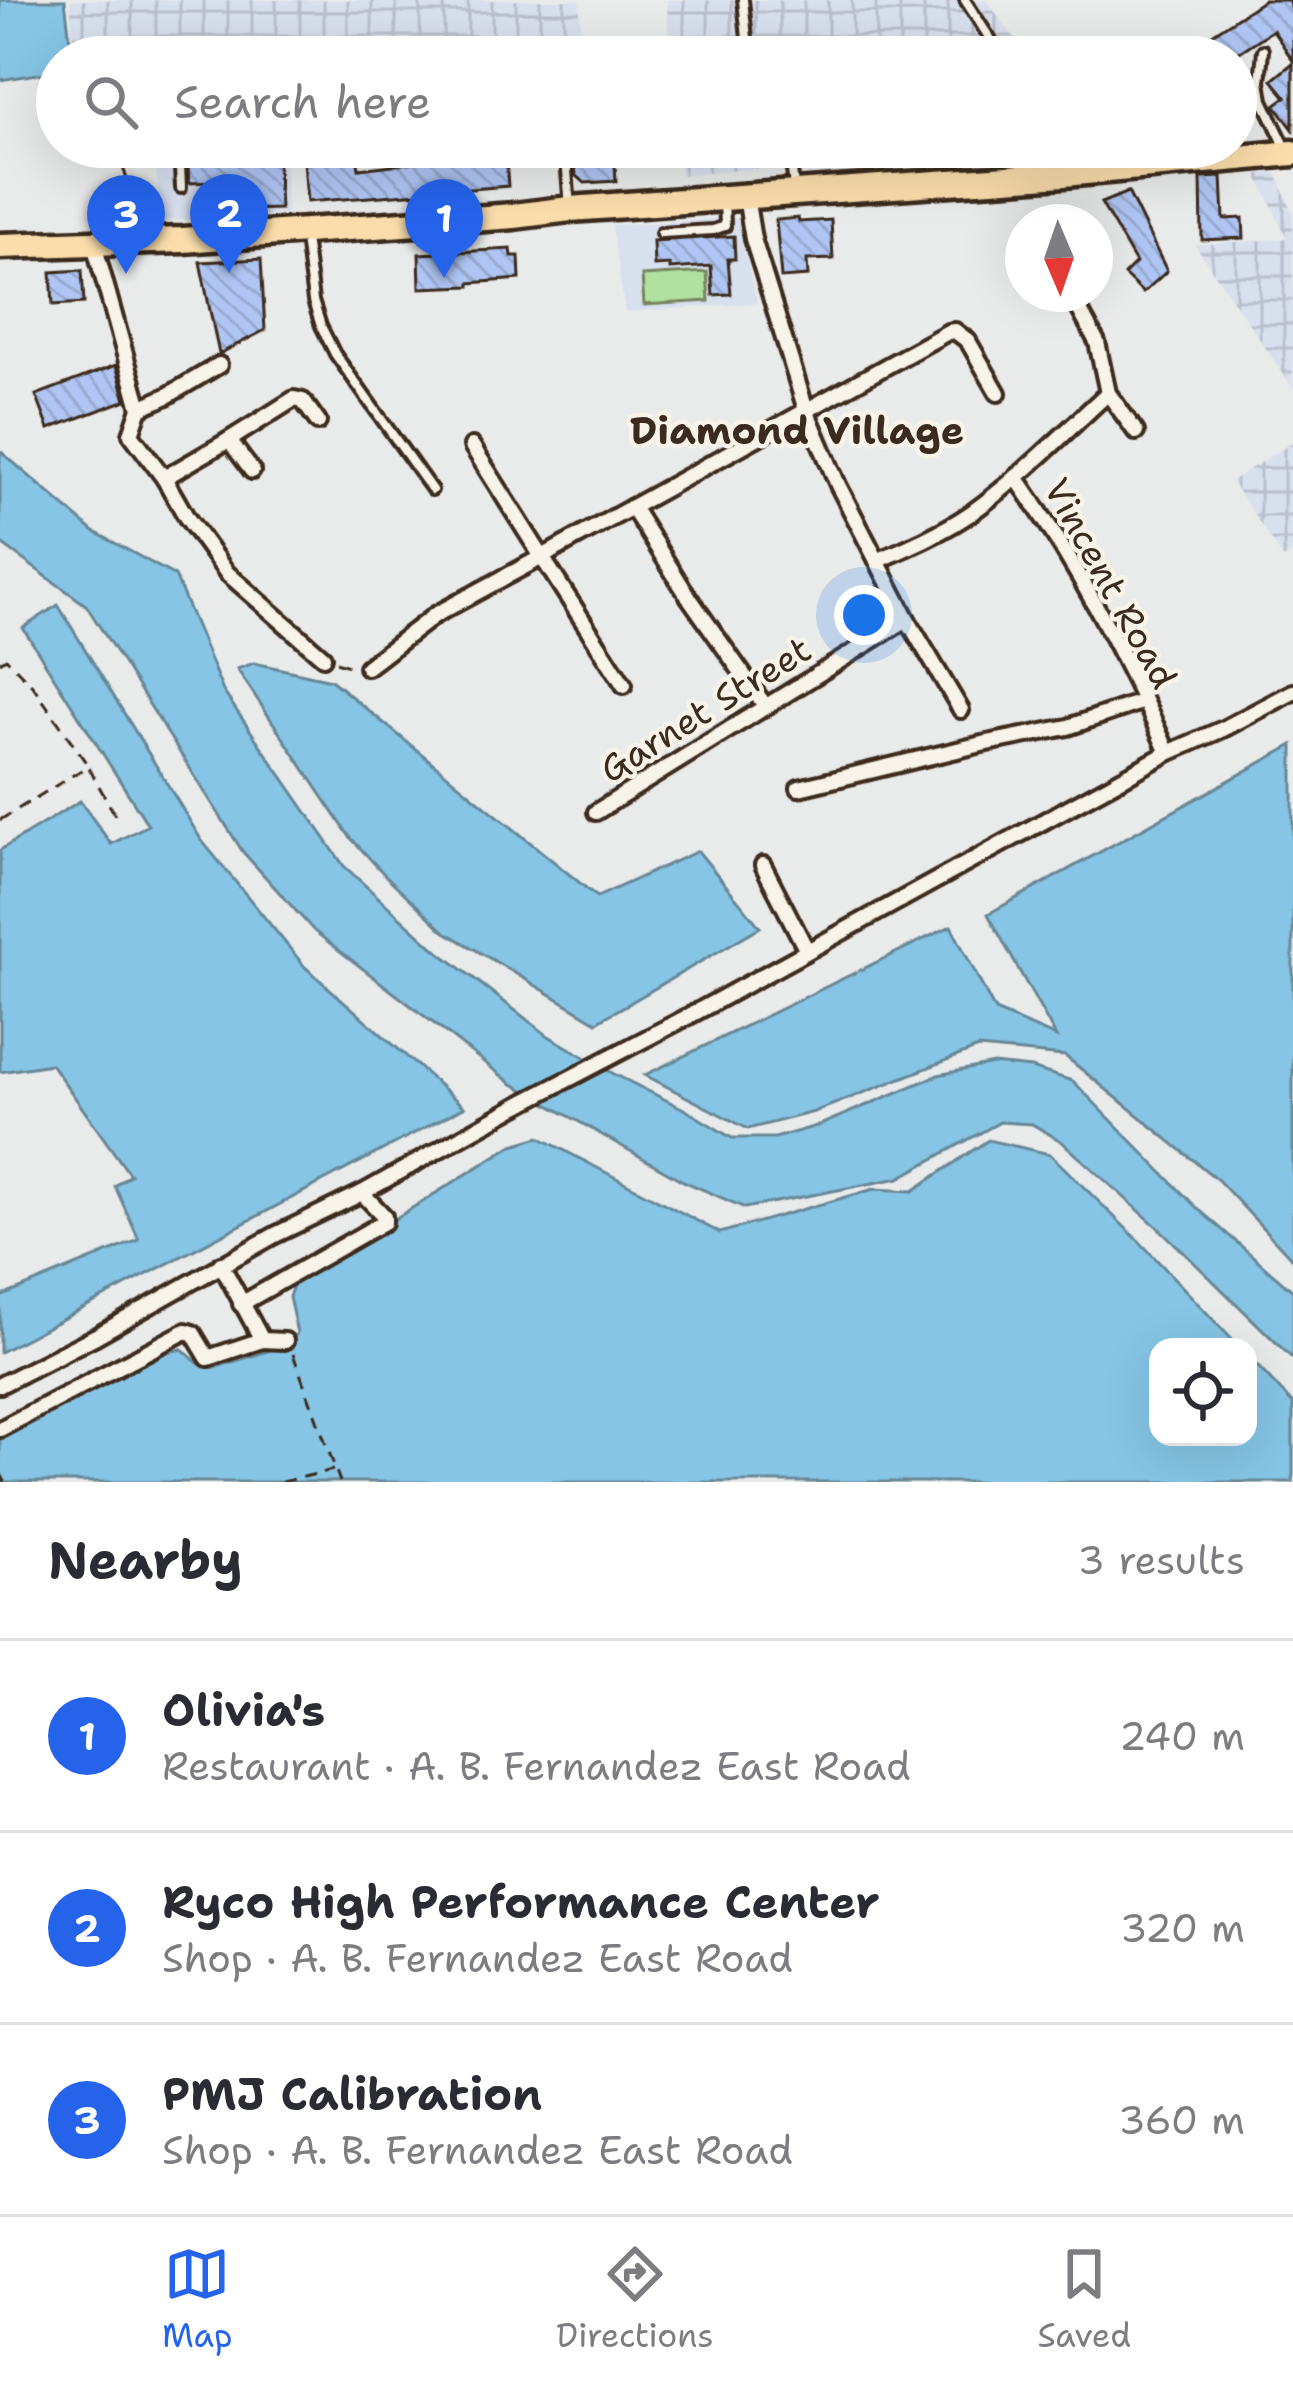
<!DOCTYPE html>
<meta charset="utf-8">
<style>
:root{--surface:#fff;--page:#f7f7f7;--text:#2b2b33;--muted:#7c7c81;--line:#e1e1e2;--accent:#2563eb}
body{margin:0;font-family:"Shantell Sans",sans-serif;background:var(--page);color:var(--text)}
.controls{position:absolute;right:36px;bottom:36px;display:grid;overflow:hidden;border-radius:24px;box-shadow:0 12px 48px #0002}
.controls button{width:108px;height:108px;display:grid;place-items:center;padding:0;border:0;border-bottom:3px solid var(--line);background:var(--surface);color:var(--text);font:60px sans-serif}
.compass{position:absolute;left:1005px;top:204px;width:108px;height:108px;border-radius:50%;background:var(--surface);box-shadow:0 12px 48px #0002;rotate:178deg}
.you{position:absolute;left:864px;top:615px;width:42px;height:42px;margin:-30px;border:9px solid #fff;border-radius:50%;background:#1a73e8;box-shadow:0 0 0 18px #1a73e833}
.badge{display:grid;place-items:center;width:78px;height:78px;border-radius:50%;background:var(--accent);color:#fff;font-size:39px;font-weight:700}
.pin{position:absolute;translate:-50% -99px;filter:drop-shadow(0 3px 6px #0008)}
.pin::after{content:'';position:absolute;top:63px;width:42px;height:36px;background:inherit;clip-path:polygon(0 0,100% 0,50% 100%)}
.list{margin:0;padding:0;list-style:none}
h2{display:flex;justify-content:space-between;align-items:center;height:156px;margin:0;padding:0 48px;font-size:51px}
h2 small{font-size:39px;font-weight:400;color:var(--muted)}
.list li{display:grid;grid-template-columns:78px 1fr auto;gap:36px;align-items:center;box-sizing:border-box;height:192px;padding:0 48px;border-top:3px solid var(--line)}
.list b{display:block;font-size:45px;white-space:nowrap}
.list p{margin:0;font-size:39px;white-space:nowrap;color:var(--muted)}
.list em{font-size:39px;font-style:normal;color:var(--muted)}
.icon{flex:none;width:66px;height:66px;fill:none;stroke:currentColor;stroke-width:2;stroke-linecap:round;stroke-linejoin:round}
.map{position:relative;flex:none;width:1293px;height:1482px;overflow:hidden}
.search{position:absolute;background:var(--surface);box-shadow:0 12px 48px #0002;left:36px;right:36px;top:36px;height:132px;display:flex;align-items:center;gap:30px;box-sizing:border-box;padding:0 42px;border-radius:66px;color:var(--muted);font-size:45px}
.sheet{height:732px;background:var(--surface)}
nav{display:flex;justify-content:space-around;align-items:center;box-sizing:border-box;height:168px;border-top:3px solid var(--line);background:var(--surface);font-size:33px;color:var(--muted)}
nav a{display:grid;justify-items:center;gap:6px}
nav .on{color:var(--accent)}
.map>svg:first-child{display:block}
.built{fill:#d8dfed}
.industrial{fill:url(#industrial-grid)}
.pitch{fill:#b1e09f;stroke:#76855e;stroke-width:3}
.water{fill:#86c5e6;stroke:#688796;stroke-width:3}
.building{fill:url(#building-back-hatch);stroke:#3b2a1e;stroke-width:3}
.lines{fill:none;stroke-linecap:round;stroke-linejoin:round}
.lane-casing{stroke:#3b2a1e;stroke-width:16}
.street-casing{stroke:#3b2a1e;stroke-width:22}
.highway-casing{stroke:#3b2a1e;stroke-width:33}
.path{stroke:#3b2a1e;stroke-width:3;stroke-dasharray:12 9;stroke-linecap:butt}
.lane{stroke:#f7f3e8;stroke-width:8}
.street{stroke:#f7f3e8;stroke-width:14}
.highway{stroke:#faddab;stroke-width:24}
.labels{text-anchor:middle;stroke-width:9;stroke-linejoin:round;paint-order:stroke}
.street-label{font-size:36px;fill:#3b2a1e;stroke:#f7f3e8}
.neighbourhood-label{font-size:39px;font-weight:bold;fill:#3b2a1e;stroke:#f7f3e8}
</style>
<div class="map">
<svg width="1293" height="1482" viewBox="0 0 1293 1482">
<defs>
<pattern id="industrial-grid" width="8" height="8" patternUnits="userSpaceOnUse" patternTransform="scale(3)"><rect width="8" height="8" fill="#d8dfed"/><path d="M0 4h8M4 0v8" fill="none" stroke="#bac0cb"/></pattern>
<pattern id="building-back-hatch" width="6" height="6" patternUnits="userSpaceOnUse" patternTransform="scale(3)"><rect width="6" height="6" fill="#afc5f3"/><path d="M-1 5l2 2M0 0l6 6M5-1l2 2" fill="none" stroke="#97a9d0"/></pattern>
</defs>
<rect width="100%" height="100%" fill="#e9eaea"/>
<filter id="ink" filterUnits="userSpaceOnUse"><feTurbulence type="fractalNoise" baseFrequency=".00833" numOctaves="2"/><feDisplacementMap in="SourceGraphic" scale="24" xChannelSelector="R" yChannelSelector="G"/><feConvolveMatrix kernelMatrix="1 2 1 2 8 2 1 2 1" color-interpolation-filters="sRGB"/></filter>
<g filter="url(#ink)">
<g class="built">
<path d="M155,147H285L286,214L160,221Z"/>
<path d="M737,218L757,303L625,312L612,225Z"/>
</g>
<g class="industrial">
<path d="M70,0H579L582,57H74Z"/>
<path d="M667,0H986L1020,45L1026,57H669Z"/>
<path d="M678,147H810L811,164L681,175Z"/>
<path d="M1276,173L1293,213V388L1195,245L1287,238L1257,174Z"/>
<path d="M1293,442V552L1284,559L1231,481Z"/>
</g>
<path class="pitch" d="M707,272L709,301L644,305L642,276Z"/>
<g class="water">
<path d="M0,0H65L72,57H57V71L0,80Z"/>
<path d="M0,451L93,531L175,576L223,691L344,866L433,947L547,1035L614,1074L684,1109L732,1138H775L820,1125L938,1075L993,1064L1031,1068L1073,1081L1197,1208L1293,1291V1359L1163,1232L1061,1141L1032,1124L1000,1122L899,1178L745,1208L683,1181L511,1083L314,931L243,852L86,605L0,543Z"/>
<path d="M58,605L202,841L305,967L464,1107L0,1352V1297L139,1240L115,1186L130,1175L51,1064L0,1072V850L80,801L111,844L148,825L23,628Z"/>
<path d="M254,663L331,680L597,897L698,851L760,927L597,1022L444,931L384,874L350,837L237,669Z"/>
<path d="M1293,745V1260L1218,1180L1065,1056L978,1048L814,1112L748,1129L645,1075L951,926L995,1011L1056,1037L988,914Z"/>
<path d="M539,1137L720,1233L874,1189L913,1191L988,1140L1050,1154L1140,1242L1239,1347H1158V1437H1248V1356L1293,1404V1482H0V1433L168,1352L182,1349L199,1364L214,1368L290,1344L297,1333L289,1297L294,1282L513,1145Z"/>
</g>
<g class="building">
<path d="M1264,0H1288L1293,12V61L1273,30L1232,57H1212L1200,42Z"/>
<path d="M1293,63V129L1275,105L1286,97L1272,80Z"/>
<path d="M187,147H277L280,209L245,210L216,182L189,183Z"/>
<path d="M303,147H356L359,169L409,163L407,147H505L508,186L307,202Z"/>
<path d="M573,147H614L616,181L585,183L576,175Z"/>
<path d="M816,147H872L873,160L817,164Z"/>
<path d="M1222,177L1224,219L1243,218L1244,238L1202,240L1201,178Z"/>
<path d="M1128,192L1167,271L1143,293L1124,275L1136,263L1101,203Z"/>
<path d="M798,218L799,222L831,220L833,259L807,260L808,276L781,278L776,220Z"/>
<path d="M734,236L735,259H728L731,294L713,295L711,266L670,269V265L654,266L653,241Z"/>
<path d="M511,249L512,256H519L520,279L470,283V286L420,288L419,254Z"/>
<path d="M261,259L265,330L219,354L200,262Z"/>
<path d="M82,270L84,303L53,305L51,272Z"/>
<path d="M116,365L126,400L49,429L36,395Z"/>
</g>
<g class="lines">
<defs>
<g id="lane">
<path d="M743,0L749,57"/>
<path d="M965,0L1002,57"/>
<path d="M1263,50L1260,82L1263,100L1287,150"/>
<path d="M179,147L181,188"/>
<path d="M565,147L570,207"/>
<path d="M789,147L794,186"/>
<path d="M1053,147L1061,167"/>
<path d="M661,233L713,230L725,226L724,200"/>
<path d="M305,238L313,301L321,326L335,354L432,490"/>
</g>
<g id="street">
<path d="M746,197L753,239L806,410L838,485L907,619L961,710"/>
<path d="M94,244L140,408L131,434L164,478L187,518L227,573L323,657"/>
<path d="M1071,294L1097,342L1108,393L1136,432"/>
<path d="M140,408L167,396L219,365"/>
<path d="M229,440L294,399L303,401L318,422"/>
<path d="M472,446L542,557L948,332L955,331L968,341L998,393"/>
<path d="M1016,477C1076,563 1126,657 1168,753"/>
<path d="M164,478L229,440L252,471"/>
<path d="M632,507L688,596L766,707"/>
<path d="M877,561C909,547 942,533 971,513C1020,478 1063,434 1108,393"/>
<path d="M367,667L435,615L542,557L624,685"/>
<path d="M799,788L982,744L1068,727L1144,701"/>
<path d="M596,812L907,619"/>
<path d="M763,865L807,951"/>
<path d="M241,1304L384,1222V1216L362,1193"/>
<path d="M262,1340L285,1341"/>
<path d="M0,1385L96,1336L275,1235L362,1193L515,1107L691,1015L1168,753L1223,729L1293,692"/>
<path d="M0,1429L186,1331L193,1333L208,1358L262,1340L221,1264"/>
</g>
<path id="highway" d="M0,246L183,240L514,216L570,209L1064,174L1293,153"/>
</defs>
<use href="#lane" class="lane-casing"/>
<use href="#street" class="street-casing"/>
<use href="#highway" class="highway-casing"/>
<g class="path">
<path d="M115,147C126,177 139,195 115,222"/>
<path d="M0,662L6,658L33,686L87,764"/>
<path d="M336,662L355,668"/>
<path d="M0,820L88,766L116,817"/>
<path d="M293,1354L340,1482"/>
<path d="M0,1472L5,1482"/>
<path d="M282,1482L333,1470"/>
</g>
<use href="#lane" class="lane"/>
<use href="#street" class="street"/>
<use href="#highway" class="highway"/>
</g>
</g>
<g class="labels">
<g class="street-label">
<text transform="translate(1111 583) rotate(61)" y="13">Vincent Road</text>
<text transform="translate(705 709) rotate(-32)" y="13">Garnet Street</text>
</g>
<g class="neighbourhood-label">
<text x="797" y="444">Diamond Village</text>
</g>
</g>
</svg>
<div class="controls">
<button><svg class="icon" aria-label="locate" viewBox="0 0 24 24"><circle cx="12" cy="12" r="6"/><path d="M12 2v4M12 18v4M2 12h4M18 12h4"/></svg></button>
</div>
<svg class="compass" viewBox="-18 -18 36 36"><path d="M0-13l5 13h-10z" fill="#e53935"/><path d="M0 13l5-13h-10z" fill="#7c7c81"/></svg>
<div class="you"></div>
<div class="pin badge" style="left:444px;top:278px">1</div>
<div class="pin badge" style="left:229px;top:273px">2</div>
<div class="pin badge" style="left:126px;top:274px">3</div>
<div class="search"><svg class="icon" aria-label="search" viewBox="0 0 24 24"><circle cx="10" cy="10" r="6"/><path d="M15 15l6 6"/></svg>Search here</div>
</div>
<section class="sheet">
<h2>Nearby<small>3 results</small></h2>
<ul class="list">
<li><span class="badge">1</span><div><b>Olivia's</b><p>Restaurant · A. B. Fernandez East Road</p></div><em>240 m</em></li>
<li><span class="badge">2</span><div><b>Ryco High Performance Center</b><p>Shop · A. B. Fernandez East Road</p></div><em>320 m</em></li>
<li><span class="badge">3</span><div><b>PMJ Calibration</b><p>Shop · A. B. Fernandez East Road</p></div><em>360 m</em></li>
</ul>
</section>
<nav>
<a class="on"><svg class="icon" aria-label="map" viewBox="0 0 24 24"><path d="M3 6l6-2 6 2 6-2v14l-6 2-6-2-6 2zM9 4v14M15 6v14"/></svg>Map</a>
<a><svg class="icon" aria-label="directions" viewBox="0 0 24 24"><path d="M12 3l9 9-9 9-9-9zM9 14v-3h6M13 9l2 2-2 2"/></svg>Directions</a>
<a><svg class="icon" aria-label="saved" viewBox="0 0 24 24"><path d="M7 4h10v16l-5-4-5 4z"/></svg>Saved</a>
</nav>
